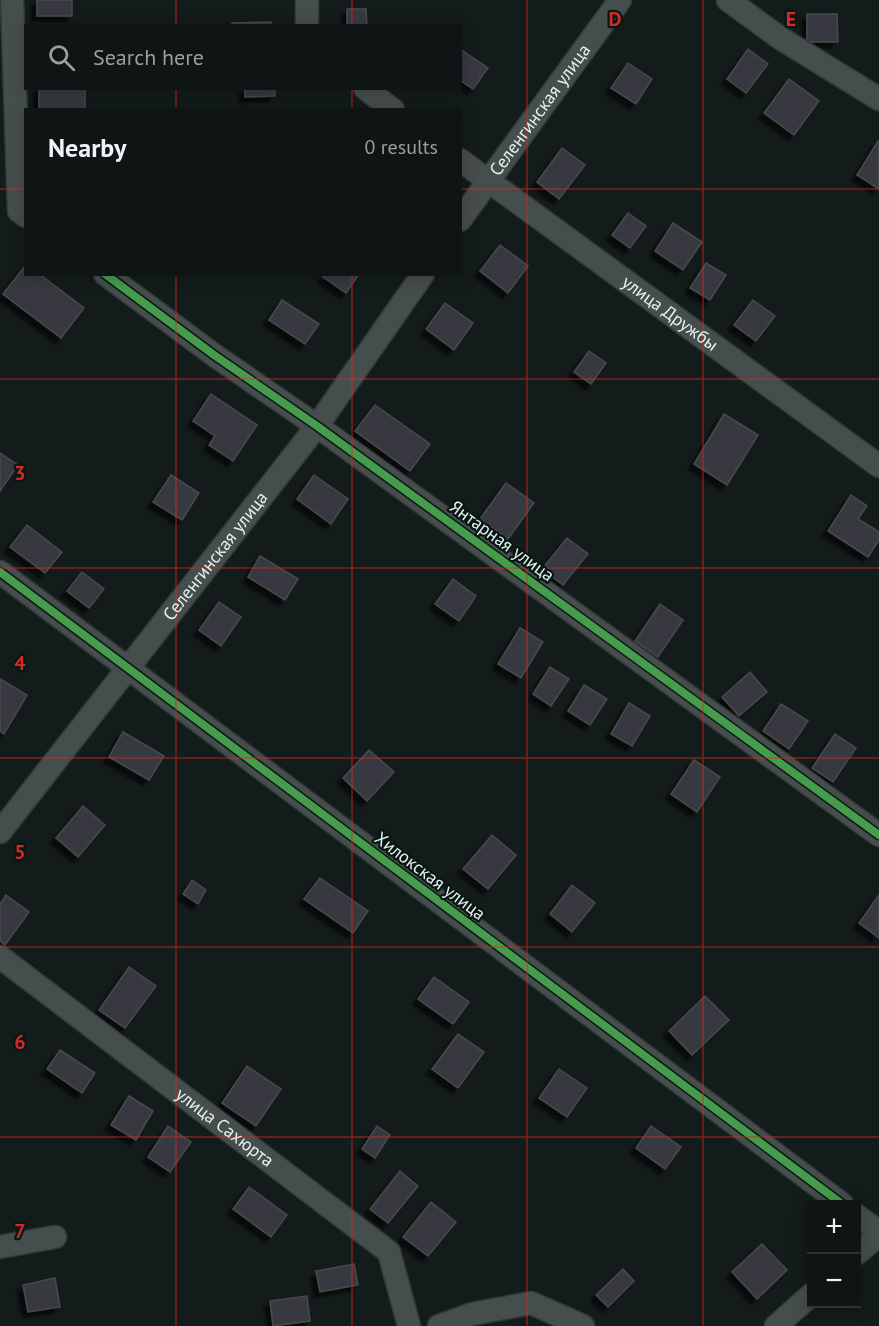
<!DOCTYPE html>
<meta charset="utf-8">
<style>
:root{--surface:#0e1514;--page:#1c2222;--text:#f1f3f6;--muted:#9b9fa0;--line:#2e3434}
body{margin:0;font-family:"PT Sans",sans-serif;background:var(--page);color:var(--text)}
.controls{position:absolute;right:18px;bottom:18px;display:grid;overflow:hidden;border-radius:0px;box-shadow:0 3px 15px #0003}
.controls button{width:54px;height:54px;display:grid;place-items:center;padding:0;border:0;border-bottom:2px solid var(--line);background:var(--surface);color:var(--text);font:30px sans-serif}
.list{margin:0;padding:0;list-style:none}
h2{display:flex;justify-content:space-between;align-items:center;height:78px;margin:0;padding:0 24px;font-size:26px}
h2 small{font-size:20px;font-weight:400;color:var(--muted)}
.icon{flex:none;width:33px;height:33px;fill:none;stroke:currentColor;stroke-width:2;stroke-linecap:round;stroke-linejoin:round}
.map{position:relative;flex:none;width:879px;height:1326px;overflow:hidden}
.search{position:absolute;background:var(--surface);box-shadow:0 3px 15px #0003;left:24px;top:24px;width:438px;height:66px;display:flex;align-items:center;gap:15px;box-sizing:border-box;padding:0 21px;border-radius:0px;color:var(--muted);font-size:22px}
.panel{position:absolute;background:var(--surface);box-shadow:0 3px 15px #0003;left:24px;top:108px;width:438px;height:168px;border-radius:0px}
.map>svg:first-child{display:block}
.building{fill:#393940;stroke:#474a4c;stroke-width:1.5;filter:url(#shadow)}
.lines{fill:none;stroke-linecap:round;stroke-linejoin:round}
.minor-casing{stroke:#323837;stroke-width:25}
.minor{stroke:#464e4d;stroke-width:22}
.cycleway-casing{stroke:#061714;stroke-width:11}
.cycleway{stroke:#469c4c;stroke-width:8}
.grid{fill:none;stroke:#d62828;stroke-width:1.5;stroke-opacity:0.55}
.labels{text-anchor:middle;stroke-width:4.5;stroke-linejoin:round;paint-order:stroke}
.street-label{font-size:18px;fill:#e6f1ef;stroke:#061714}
.grid-label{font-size:20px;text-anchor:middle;font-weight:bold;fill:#d62828;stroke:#061714;stroke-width:4.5;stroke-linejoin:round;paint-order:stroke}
</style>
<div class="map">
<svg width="879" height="1326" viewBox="0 0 879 1326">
<defs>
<filter id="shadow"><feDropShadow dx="-5.5" dy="5.5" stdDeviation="1.5" flood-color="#0009"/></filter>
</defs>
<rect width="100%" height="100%" fill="#131c1a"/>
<g class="building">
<rect x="37" y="0" width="35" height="16"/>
<path d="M347,9H366L367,26H347Z"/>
<path d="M807,14H837L838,42H807Z"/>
<path d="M271,22V26H232V23Z"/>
<path d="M460,49L488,68L473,89L460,80Z"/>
<path d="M748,49L768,64L746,93L727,79Z"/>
<path d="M628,63L652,79L636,104L611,88Z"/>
<path d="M789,79L819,101L794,135L764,113Z"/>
<rect x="39" y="88" width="46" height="22"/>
<path d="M245,88H275V96L245,97Z"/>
<path d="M878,141H879V189L857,175Z"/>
<path d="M562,148L585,165L559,199L537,182Z"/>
<path d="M628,213L646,226L630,248L612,235Z"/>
<path d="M673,223L702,242L683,270L655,251Z"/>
<path d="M500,245L528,266L508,293L480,271Z"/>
<path d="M706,263L726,275L710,300L690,288Z"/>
<path d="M26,265V274H39L84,308L61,338L3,294Z"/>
<path d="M325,274H359L346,293L323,277Z"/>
<path d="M282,300L319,324L305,344L269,320Z"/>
<path d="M753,300L775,316L756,341L734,325Z"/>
<path d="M445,303L473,323L454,350L426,329Z"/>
<path d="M589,351L606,363L591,384L574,372Z"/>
<path d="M211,394L257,425L233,461L209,445L215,436L193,421Z"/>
<path d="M375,405L430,444L410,471L355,431Z"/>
<path d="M724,414L758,435L727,485L694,464Z"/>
<path d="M0,453L18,465L0,491Z"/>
<path d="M171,475L199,493L182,520L153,502Z"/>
<path d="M314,475L348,499L331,524L297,499Z"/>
<path d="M506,483L534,503L508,539L480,519Z"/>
<path d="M851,495L867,506L858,519L879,532V540L868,557L828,531Z"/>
<path d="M27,525L62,552L45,573L10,547Z"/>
<path d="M567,538L588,554L563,585L542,569Z"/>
<path d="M260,556L298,579L285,600L248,577Z"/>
<path d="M82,572L104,589L89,608L67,591Z"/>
<path d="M453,579L476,596L459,621L435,604Z"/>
<path d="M219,602L241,617L221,646L199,630Z"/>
<path d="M660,604L683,620L658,657L635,641Z"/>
<path d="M520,628L543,642L521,678L498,664Z"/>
<path d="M550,667L569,679L551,706L533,694Z"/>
<path d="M750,672L767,692L739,716L722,697Z"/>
<path d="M0,679L27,695L4,734L0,731Z"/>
<path d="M584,685L607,699L590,725L568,711Z"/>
<path d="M629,703L650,716L632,746L611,734Z"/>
<path d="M781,704L808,721L789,749L763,731Z"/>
<path d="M123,732L164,756L149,780L109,757Z"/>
<path d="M835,734L856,748L833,782L812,768Z"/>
<path d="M369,750L394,772L367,801L343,778Z"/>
<path d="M694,760L720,777L697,812L671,794Z"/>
<path d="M83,806L105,825L78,857L56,838Z"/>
<path d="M492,835L516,855L488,889L463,869Z"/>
<path d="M320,878L368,911L353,933L304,899Z"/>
<path d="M192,880L206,890L198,904L183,894Z"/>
<path d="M572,885L595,903L572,932L550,914Z"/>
<path d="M6,895L29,912L5,945L0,941V904Z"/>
<path d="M879,895V938L859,923Z"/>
<path d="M129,967L156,986L125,1028L99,1010Z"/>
<path d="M434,977L469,1002L453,1024L418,999Z"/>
<path d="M705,996L729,1020L692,1055L669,1031Z"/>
<path d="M458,1034L484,1052L458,1088L432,1069Z"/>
<path d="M60,1050L95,1073L82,1093L47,1069Z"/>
<path d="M247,1066L281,1089L256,1126L222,1103Z"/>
<path d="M559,1069L587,1088L567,1117L539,1098Z"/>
<path d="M129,1096L153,1111L136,1140L111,1125Z"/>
<path d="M168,1126L191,1142L170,1172L148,1157Z"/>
<path d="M377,1126L390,1135L375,1158L362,1149Z"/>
<path d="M651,1126L681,1147L665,1169L636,1148Z"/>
<path d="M400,1171L418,1186L388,1223L370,1209Z"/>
<path d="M249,1187L287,1215L271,1237L233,1209Z"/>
<path d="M431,1202L456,1222L428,1256L403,1237Z"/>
<path d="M762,1244L787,1270L757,1299L732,1272Z"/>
<path d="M354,1264L358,1285L320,1292L316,1271Z"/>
<path d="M623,1269L634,1281L608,1307L596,1295Z"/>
<path d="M55,1278L60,1307L28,1312L23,1285Z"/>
<path d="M307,1296L310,1321L273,1326L270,1301Z"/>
</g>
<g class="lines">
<defs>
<g id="minor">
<path d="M12,0L19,211L26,216"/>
<path d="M307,0V26"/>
<path d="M728,0L780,38L879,99"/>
<path d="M365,88L393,110"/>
<path id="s1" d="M460,160L879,466"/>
<path id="s2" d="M460,220L620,0"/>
<path d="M105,274L214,355L317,426L879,835"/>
<path d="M0,572L842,1204"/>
<path id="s3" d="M0,832L317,426L423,274"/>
<path id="s4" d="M0,957L389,1252L409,1326"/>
<path d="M856,1215L879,1232"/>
<path d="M0,1247L55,1237"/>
<path d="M856,1254L879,1235"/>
<path d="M439,1326L472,1314L531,1303L583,1326"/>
<path d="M776,1326L812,1294"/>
</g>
</defs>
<use href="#minor" class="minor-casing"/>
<use href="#minor" class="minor"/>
<defs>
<g id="cycleway">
<path d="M105,274L214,355L317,426L879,835"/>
<path d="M0,572L842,1204"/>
</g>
</defs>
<use href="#cycleway" class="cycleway-casing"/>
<use href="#cycleway" class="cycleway"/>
</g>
<path class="grid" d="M176,0V26M352,0V26M527,0V1326M703,0V1326M176,88V110M352,88V110M0,189H26M460,189H879M176,274V1326M352,274V1326M0,379H879M0,568H879M0,758H879M0,947H879M0,1137H879"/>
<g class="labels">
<g class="street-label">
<text dy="6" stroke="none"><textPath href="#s2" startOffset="136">Селенгинская улица</textPath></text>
<text dy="6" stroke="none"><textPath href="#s1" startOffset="260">улица Дружбы</textPath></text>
<text transform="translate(502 541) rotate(36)" y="6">Янтарная улица</text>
<text dy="6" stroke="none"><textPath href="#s3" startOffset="350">Селенгинская улица</textPath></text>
<text transform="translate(430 876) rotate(37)" y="6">Хилокская улица</text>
<text dy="6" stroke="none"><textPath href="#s4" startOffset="282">улица Сахюрта</textPath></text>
</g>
</g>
<g class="grid-label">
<text x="615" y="26">D</text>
<text x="791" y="26">E</text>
<text x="20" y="480">3</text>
<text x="20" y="670">4</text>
<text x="20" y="859">5</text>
<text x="20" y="1049">6</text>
<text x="20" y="1238">7</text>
</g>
</svg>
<div class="controls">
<button>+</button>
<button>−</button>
</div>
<div class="search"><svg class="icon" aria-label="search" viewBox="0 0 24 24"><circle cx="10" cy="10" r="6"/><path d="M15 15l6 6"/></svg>Search here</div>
<section class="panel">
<h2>Nearby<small>0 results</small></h2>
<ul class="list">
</ul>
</section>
</div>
